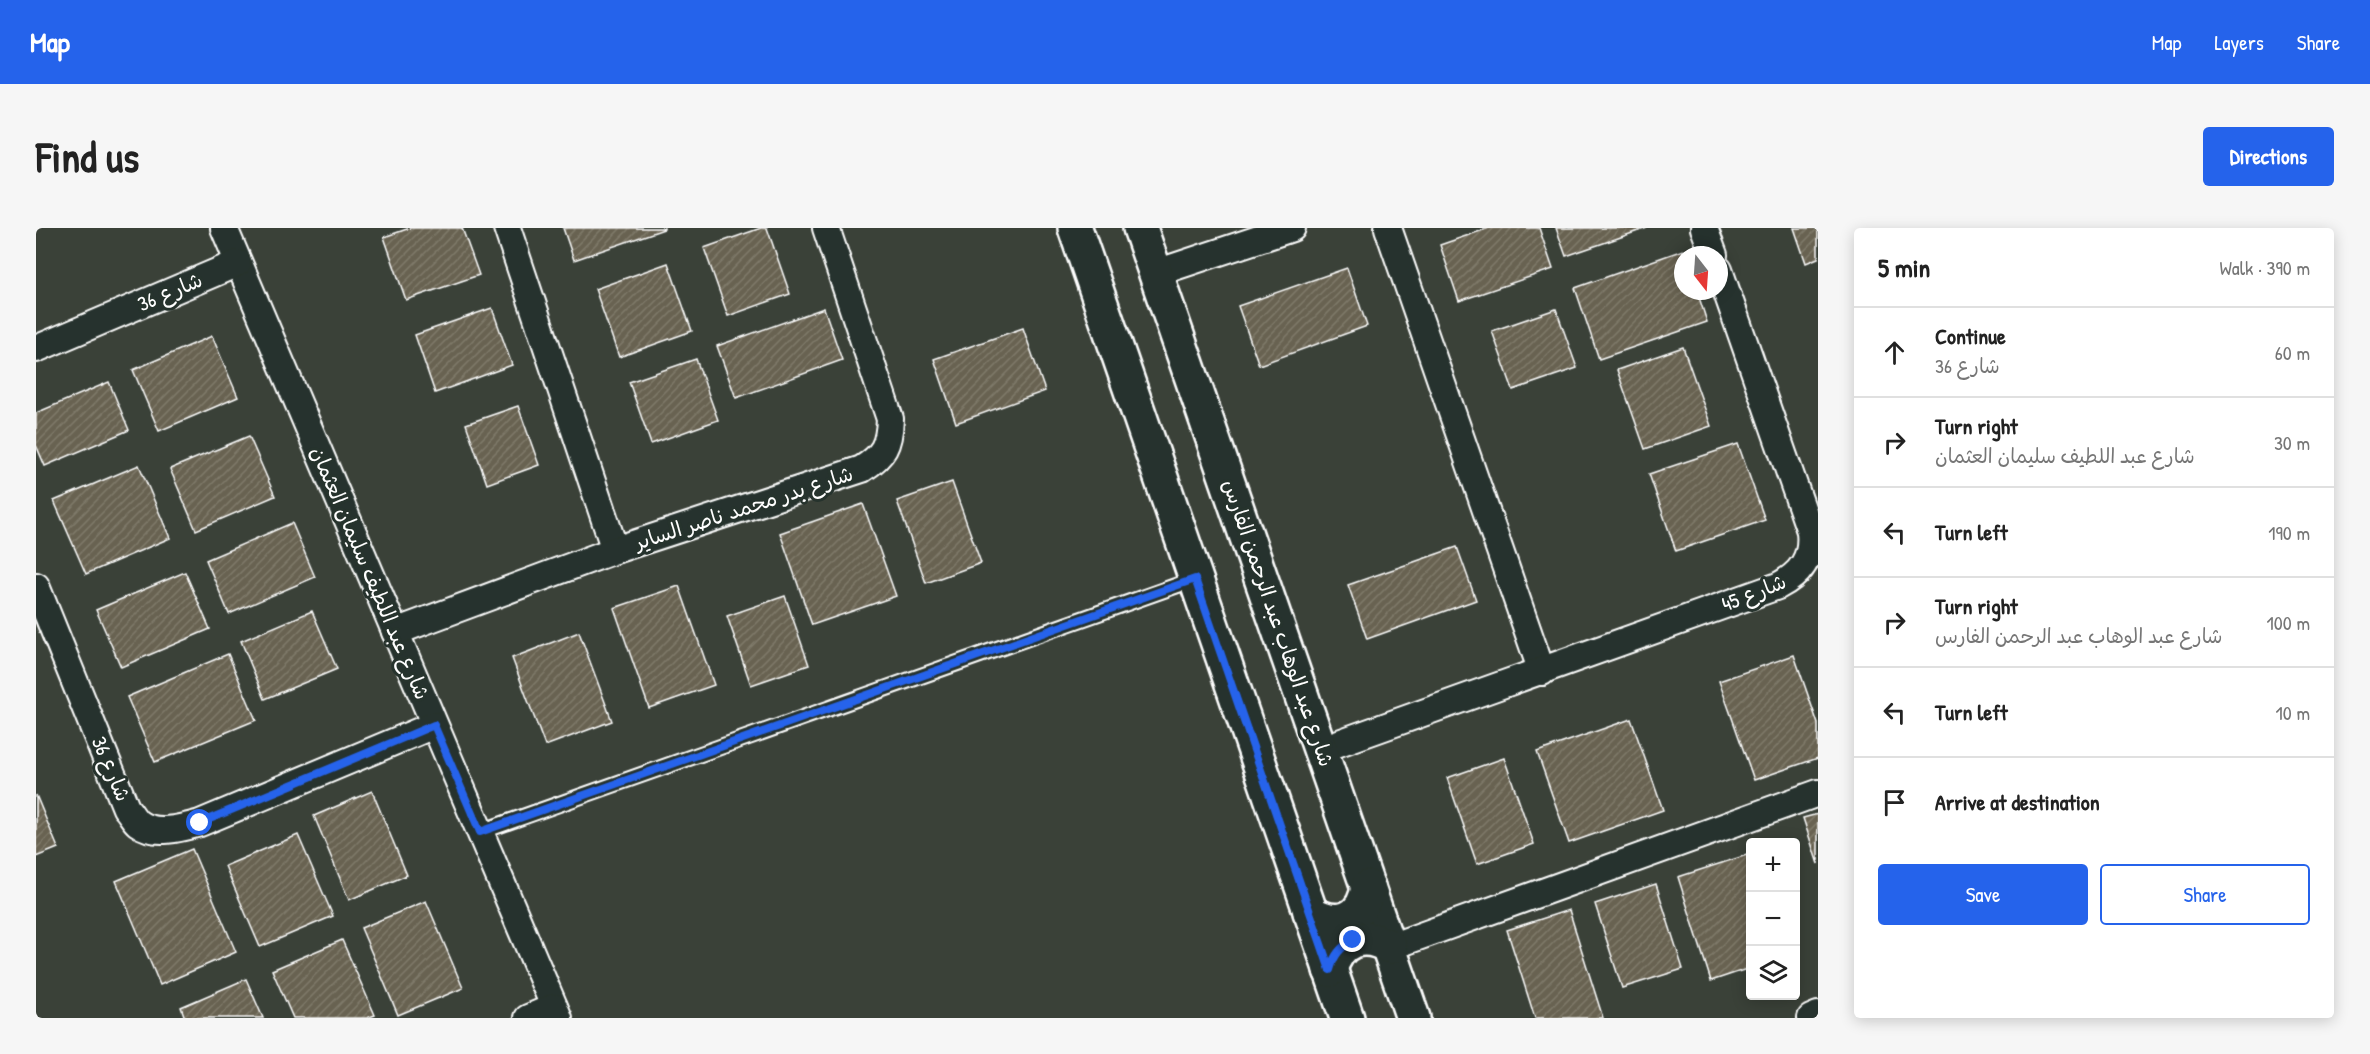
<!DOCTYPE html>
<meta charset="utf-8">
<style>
:root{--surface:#fff;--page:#f6f6f6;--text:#222;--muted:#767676;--line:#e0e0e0;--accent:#2563eb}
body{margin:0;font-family:"Patrick Hand","Playpen Sans Arabic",sans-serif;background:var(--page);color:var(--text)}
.controls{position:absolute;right:18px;bottom:18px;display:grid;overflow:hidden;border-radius:6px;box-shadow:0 3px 15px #0003}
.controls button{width:54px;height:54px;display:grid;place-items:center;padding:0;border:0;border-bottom:2px solid var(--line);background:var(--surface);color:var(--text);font:30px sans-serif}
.compass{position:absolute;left:1638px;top:18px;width:54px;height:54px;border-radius:50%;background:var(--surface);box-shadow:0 3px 15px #0003;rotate:163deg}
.stop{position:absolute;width:18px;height:18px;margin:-14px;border:4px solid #2563eb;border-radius:50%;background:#fff}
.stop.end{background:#2563eb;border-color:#fff;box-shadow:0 2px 6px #0008}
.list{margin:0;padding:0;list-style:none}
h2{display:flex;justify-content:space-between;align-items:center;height:78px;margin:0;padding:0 24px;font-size:26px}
h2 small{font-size:20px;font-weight:400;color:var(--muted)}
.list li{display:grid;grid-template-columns:39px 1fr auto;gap:18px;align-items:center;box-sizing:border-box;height:90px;padding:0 24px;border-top:2px solid var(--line)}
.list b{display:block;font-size:22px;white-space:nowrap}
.list p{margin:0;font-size:20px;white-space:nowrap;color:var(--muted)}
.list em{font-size:20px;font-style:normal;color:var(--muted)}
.actions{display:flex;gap:12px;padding:18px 24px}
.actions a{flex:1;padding:14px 0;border:2px solid var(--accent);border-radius:6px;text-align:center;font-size:21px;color:var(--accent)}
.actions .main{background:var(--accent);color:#fff}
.icon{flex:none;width:33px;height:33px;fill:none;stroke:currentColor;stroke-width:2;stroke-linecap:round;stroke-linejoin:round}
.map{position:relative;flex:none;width:1782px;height:790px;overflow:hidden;border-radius:6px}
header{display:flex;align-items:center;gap:36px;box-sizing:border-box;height:84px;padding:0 30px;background:var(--accent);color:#fff}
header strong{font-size:28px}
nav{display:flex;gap:33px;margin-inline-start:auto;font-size:21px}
.intro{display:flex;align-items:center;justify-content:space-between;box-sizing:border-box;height:144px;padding:0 36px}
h1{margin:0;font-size:42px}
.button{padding:15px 27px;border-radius:6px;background:var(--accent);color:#fff;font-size:21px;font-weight:700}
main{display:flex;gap:36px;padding:0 36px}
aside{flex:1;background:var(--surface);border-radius:6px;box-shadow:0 3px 15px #0003}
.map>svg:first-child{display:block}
.building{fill:url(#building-hatch);stroke:#fff;stroke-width:1.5}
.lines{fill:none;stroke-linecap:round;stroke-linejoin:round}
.lane-casing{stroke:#fff;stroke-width:18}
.street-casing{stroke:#fff;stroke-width:30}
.secondary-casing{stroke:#fff;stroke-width:38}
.lane{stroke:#26332d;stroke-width:14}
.street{stroke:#26332d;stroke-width:26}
.secondary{stroke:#26332d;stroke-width:33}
.route{stroke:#2563eb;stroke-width:8}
.labels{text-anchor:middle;stroke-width:6;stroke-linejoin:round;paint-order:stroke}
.street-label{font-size:21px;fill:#fff;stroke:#26332d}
</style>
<header>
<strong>Map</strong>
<nav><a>Map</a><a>Layers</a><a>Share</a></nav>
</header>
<div class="intro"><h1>Find us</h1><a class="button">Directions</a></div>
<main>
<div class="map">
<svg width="1782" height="790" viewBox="0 0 1782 790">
<defs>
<pattern id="building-hatch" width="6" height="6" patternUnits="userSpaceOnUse" patternTransform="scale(1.5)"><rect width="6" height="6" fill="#686251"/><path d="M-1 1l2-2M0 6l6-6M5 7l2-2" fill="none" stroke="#7f7a6b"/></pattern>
</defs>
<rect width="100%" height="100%" fill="#3a4138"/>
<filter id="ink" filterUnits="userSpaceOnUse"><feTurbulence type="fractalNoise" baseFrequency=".0167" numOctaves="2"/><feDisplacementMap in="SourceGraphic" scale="12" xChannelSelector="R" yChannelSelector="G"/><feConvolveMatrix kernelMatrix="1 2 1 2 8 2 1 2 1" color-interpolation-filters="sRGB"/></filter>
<g filter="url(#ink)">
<g class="building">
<path d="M374,0H426L443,47L370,72L348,9Z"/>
<path d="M527,0H628V1L538,32Z"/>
<path d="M725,0H731L754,66L692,88L668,20Z"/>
<path d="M1453,0H1503L1517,41L1423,73L1404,17Z"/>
<path d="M1520,0H1611L1530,28Z"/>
<path d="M1758,0H1782V30L1770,35Z"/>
<path d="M1647,22V63H1661L1671,94L1563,131L1539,60Z"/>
<path d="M632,35L656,103L583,129L559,61Z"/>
<path d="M1311,40L1331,98L1223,137L1202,78Z"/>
<path d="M456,80L476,137L399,165L379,107Z"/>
<path d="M788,80L806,132L700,170L681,118Z"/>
<path d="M1520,81L1541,140L1477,162L1456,103Z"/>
<path d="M987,100L1009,163L920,195L898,131Z"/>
<path d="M176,108L202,169L123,203L97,142Z"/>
<path d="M1647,119L1675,198L1609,221L1581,142Z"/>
<path d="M660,131L682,192L615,216L593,154Z"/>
<path d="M73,154L93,202L9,238L0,217V185Z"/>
<path d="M482,178L503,237L451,256L430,196Z"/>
<path d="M213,208L239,268L160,302L134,241Z"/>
<path d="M1702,216L1729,292L1640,323L1613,246Z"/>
<path d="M103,237L134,310L50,346L18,273Z"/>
<path d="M916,254L945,335L890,355L861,273Z"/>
<path d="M827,276L860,368L776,397L744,305Z"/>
<path d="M256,295L279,349L193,386L170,332Z"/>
<path d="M1421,319L1440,372L1331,411L1312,357Z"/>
<path d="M149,344L174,401L85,439L60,382Z"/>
<path d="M643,358L678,457L613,480L578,380Z"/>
<path d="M749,368L773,437L715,457L691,388Z"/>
<path d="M276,383L301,441L229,471L205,413Z"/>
<path d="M543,404L576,493L509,518L476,430Z"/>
<path d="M192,426L220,492L119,534L91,469Z"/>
<path d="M1758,427L1782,496V530L1718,552L1683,453Z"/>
<path d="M1595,491L1627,582L1533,615L1501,524Z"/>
<path d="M1468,530L1498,616L1441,636L1411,550Z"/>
<path d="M336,563L371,647L313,672L278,588Z"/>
<path d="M0,567L22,620L0,629Z"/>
<path d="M1782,586V636L1767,590Z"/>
<path d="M262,607L297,688L224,719L189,638Z"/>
<path d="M156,621L200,724L124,757L80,653Z"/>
<path d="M1714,626V740L1675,753L1642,649Z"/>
<path d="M1620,656L1647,741L1586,760L1559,676Z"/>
<path d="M390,673L427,760L362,787L325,700Z"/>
<path d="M1533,682L1567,790H1499L1471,702Z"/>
<path d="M306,712L339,787L331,790H257L236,742Z"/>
<path d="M210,751L227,790H149L145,779Z"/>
</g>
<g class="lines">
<defs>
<path id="lane" d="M444,604L1159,351"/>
<g id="street">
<path d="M188,0L523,790"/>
<path d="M471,0L579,322"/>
<path d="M1352,0L1506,444"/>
<path d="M1668,0L1678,27"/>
<path d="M1120,45L1256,0"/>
<path d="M0,121L202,35"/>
<path d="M0,358L90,580C94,584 98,592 102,595C119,608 146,600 164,595L398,497"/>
<path d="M359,404L579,322L826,241C848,227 853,217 854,191L790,0"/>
<path d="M1286,521L1742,358C1765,346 1777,330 1774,303L1683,42"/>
<path d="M1354,719L1782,565"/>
<path d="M492,790L518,779"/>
<path d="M1775,790L1782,787"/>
</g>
<g id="secondary">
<path d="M1039,0L1311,790"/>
<path d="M1104,0L1377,790"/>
<path d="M1274,684C1302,701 1327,692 1332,659"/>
<path d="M1294,742C1303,711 1327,703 1354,719"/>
</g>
</defs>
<use href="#lane" class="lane-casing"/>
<use href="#street" class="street-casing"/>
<use href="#secondary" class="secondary-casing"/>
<use href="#lane" class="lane"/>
<use href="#street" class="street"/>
<use href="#secondary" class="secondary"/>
</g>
</g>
<g class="lines" filter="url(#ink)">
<path class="route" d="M164,595L398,497L444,604L1159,351L1294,742C1298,727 1304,720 1317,712"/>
</g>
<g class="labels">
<g class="street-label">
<text transform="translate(134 64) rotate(-23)" y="7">شارع 36</text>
<text transform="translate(708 280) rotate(-18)" y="7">شارع بدر محمد ناصر الساير</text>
<text transform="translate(334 345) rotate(67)" y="7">شارع عبد اللطيف سليمان العثمان</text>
<text transform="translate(1718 365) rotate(-22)" y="7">شارع 45</text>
<text transform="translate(1242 395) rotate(71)" y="7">شارع عبد الوهاب عبد الرحمن الفارس</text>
<text transform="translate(75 541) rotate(67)" y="7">شارع 36</text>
</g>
</g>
</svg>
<div class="controls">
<button>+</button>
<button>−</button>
<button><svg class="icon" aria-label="layers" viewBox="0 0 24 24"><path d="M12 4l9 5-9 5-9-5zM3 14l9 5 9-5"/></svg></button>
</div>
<svg class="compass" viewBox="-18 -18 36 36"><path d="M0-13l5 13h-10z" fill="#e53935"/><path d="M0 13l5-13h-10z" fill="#767676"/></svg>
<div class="stop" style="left:164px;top:595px"></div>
<div class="stop end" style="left:1317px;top:712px"></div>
</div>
<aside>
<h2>5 min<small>Walk · 390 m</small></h2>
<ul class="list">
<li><svg class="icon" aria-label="ahead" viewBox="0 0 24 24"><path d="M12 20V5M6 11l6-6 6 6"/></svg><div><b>Continue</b><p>شارع 36</p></div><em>60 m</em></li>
<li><svg class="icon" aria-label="right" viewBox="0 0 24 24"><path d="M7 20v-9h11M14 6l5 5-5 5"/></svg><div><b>Turn right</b><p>شارع عبد اللطيف سليمان العثمان</p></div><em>30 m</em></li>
<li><svg class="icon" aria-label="left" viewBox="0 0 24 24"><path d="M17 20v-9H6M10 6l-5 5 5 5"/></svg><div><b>Turn left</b></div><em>190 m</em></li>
<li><svg class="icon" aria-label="right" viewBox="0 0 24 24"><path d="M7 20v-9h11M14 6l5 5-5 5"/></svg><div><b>Turn right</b><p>شارع عبد الوهاب عبد الرحمن الفارس</p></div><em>100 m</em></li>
<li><svg class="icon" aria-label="left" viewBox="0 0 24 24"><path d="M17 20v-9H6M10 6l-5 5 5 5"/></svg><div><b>Turn left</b></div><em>10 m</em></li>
<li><svg class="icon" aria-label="arrive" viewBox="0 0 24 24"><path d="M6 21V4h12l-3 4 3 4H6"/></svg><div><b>Arrive at destination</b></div></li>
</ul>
<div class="actions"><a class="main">Save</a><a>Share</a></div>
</aside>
</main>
